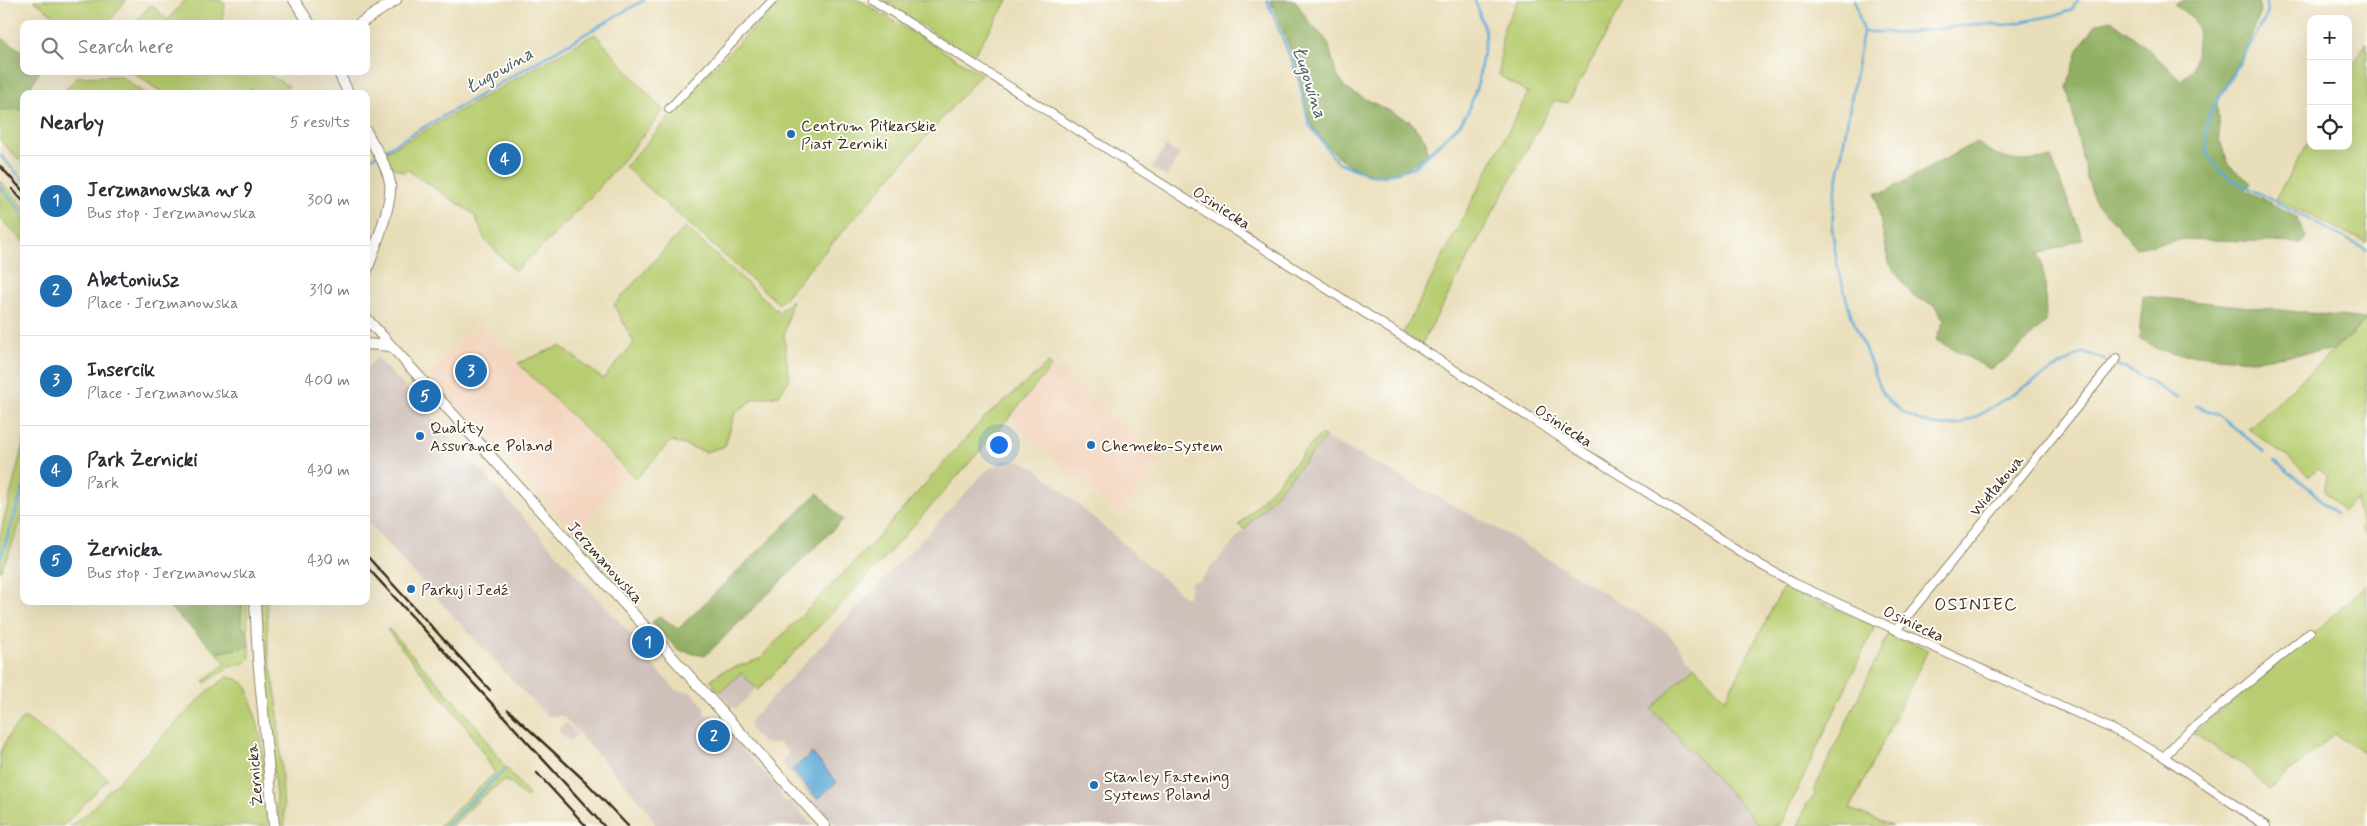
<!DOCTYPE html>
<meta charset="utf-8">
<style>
:root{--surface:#fff;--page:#f7f7f7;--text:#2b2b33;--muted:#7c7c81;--line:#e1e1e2;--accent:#1f6fb2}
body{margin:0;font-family:Mynerve,sans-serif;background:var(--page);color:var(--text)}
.controls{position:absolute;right:15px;top:15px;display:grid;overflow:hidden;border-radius:10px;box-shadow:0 5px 20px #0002}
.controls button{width:45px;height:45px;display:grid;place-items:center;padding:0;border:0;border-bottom:1px solid var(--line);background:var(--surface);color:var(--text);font:25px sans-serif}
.you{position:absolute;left:998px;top:444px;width:18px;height:18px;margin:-12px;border:4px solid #fff;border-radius:50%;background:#1a73e8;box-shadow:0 0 0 8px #1a73e833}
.badge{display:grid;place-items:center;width:32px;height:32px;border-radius:50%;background:var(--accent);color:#fff;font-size:16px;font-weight:700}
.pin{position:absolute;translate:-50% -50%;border:2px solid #fff;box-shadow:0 1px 5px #0006}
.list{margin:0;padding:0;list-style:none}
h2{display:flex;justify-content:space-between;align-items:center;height:65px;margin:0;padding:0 20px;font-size:21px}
h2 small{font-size:16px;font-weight:400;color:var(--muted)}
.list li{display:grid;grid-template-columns:32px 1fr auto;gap:15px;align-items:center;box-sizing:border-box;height:90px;padding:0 20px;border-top:1px solid var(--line)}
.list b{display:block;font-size:19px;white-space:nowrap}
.list p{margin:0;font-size:16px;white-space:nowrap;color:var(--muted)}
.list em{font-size:16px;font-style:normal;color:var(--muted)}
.icon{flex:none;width:28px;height:28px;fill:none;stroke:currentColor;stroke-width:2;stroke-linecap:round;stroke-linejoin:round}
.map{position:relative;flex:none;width:2367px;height:826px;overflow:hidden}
.search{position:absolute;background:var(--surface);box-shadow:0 5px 20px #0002;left:20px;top:20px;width:350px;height:55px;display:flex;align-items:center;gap:12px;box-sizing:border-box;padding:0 18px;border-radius:10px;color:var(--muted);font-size:19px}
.panel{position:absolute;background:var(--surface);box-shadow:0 5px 20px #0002;left:20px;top:90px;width:350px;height:515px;border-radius:10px}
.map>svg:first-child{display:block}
.built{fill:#f3d4be}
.industrial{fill:#cfc0ba}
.green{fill:#b8cd71;stroke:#7a7c48}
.forest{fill:#92b063;stroke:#666d40}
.water{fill:#61abd9;stroke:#4e6a7c}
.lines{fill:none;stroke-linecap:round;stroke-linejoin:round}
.stream{stroke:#61abd9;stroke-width:2.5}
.minor-casing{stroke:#92846c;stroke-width:10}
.tertiary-casing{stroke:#92846c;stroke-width:12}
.minor{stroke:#fff;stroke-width:8}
.tertiary{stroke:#fff;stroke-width:10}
.rail{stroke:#3b2a1e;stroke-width:2.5}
.poi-dot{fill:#1f6fb2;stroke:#fdfcf7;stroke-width:2}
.labels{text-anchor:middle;stroke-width:4;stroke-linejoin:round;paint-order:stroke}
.poi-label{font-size:16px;fill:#3b2a1e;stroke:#fdfcf7;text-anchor:start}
.street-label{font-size:16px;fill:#3b2a1e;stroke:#fdfcf7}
.water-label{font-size:18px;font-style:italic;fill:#4a5e69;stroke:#fdfcf7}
.neighbourhood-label{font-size:18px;letter-spacing:1px;fill:#3b2a1e;stroke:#fdfcf7}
</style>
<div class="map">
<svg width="2367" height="826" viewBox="0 0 2367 826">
<rect width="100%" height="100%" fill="#fdfcf7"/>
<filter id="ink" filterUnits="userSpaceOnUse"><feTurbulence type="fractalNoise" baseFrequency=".02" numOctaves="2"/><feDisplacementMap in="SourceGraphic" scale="10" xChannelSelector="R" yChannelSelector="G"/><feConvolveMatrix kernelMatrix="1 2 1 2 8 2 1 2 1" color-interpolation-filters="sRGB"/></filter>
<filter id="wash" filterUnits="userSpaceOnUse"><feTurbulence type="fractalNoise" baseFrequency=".0096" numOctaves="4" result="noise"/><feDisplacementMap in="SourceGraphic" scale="20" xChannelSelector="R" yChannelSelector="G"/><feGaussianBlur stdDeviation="1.12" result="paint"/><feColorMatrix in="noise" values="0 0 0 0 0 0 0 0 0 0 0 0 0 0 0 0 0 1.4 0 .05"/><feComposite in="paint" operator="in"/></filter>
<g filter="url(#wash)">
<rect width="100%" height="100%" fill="#e9deba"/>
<g class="built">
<path d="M480,324L627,475L576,535L502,452L427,375Z"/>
<path d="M1052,366L1163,461L1118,514L1014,425L1019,418L1013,412Z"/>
</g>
<g class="industrial">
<path d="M1166,146L1180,155L1166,177L1152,168Z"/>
<path d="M377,357L644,649L648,646L649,661L676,690L691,692L705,707L704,712L707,716L711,715L781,791L780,796L786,802L790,801L813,826H656L647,809L563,716H547L513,681L366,521V369Z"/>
<path d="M1326,437L1507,534L1666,631L1694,665L1652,709L1760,826H837L783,766V759L789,752L778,742L769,744L761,742L751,730L750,721L986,471L1002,461L1018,460L1037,469L1186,598L1190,593L1191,582L1199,581Z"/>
<path d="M741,673L756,688L737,708H733L720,692Z"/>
<path d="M566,723L577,735L569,742L558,730Z"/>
</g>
<g class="green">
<path d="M33,0H126L107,24H66Z"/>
<path d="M185,0H221L225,4L221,24H133L151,5L168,20Z"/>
<path d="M782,0H859L981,74L779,304L625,167L713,68Z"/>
<path d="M883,0H1008L972,58Z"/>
<path d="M1518,0H1625L1568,103L1554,100L1421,345L1403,333L1528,93L1499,75L1503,29Z"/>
<path d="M595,34L663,111C619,166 569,225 515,271L485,240L474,214L406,169L404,172L390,166L384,152L404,142Z"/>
<path d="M2367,41V243L2275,199L2311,138V146H2348V73Z"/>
<path d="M131,71H261L289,86L279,94H256L251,89L245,94H164Z"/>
<path d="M120,76L145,94H62L77,77Z"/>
<path d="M12,109H24V165L0,140V110Z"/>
<path d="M0,181L24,206V243L0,218Z"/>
<path d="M685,227L779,312L792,300L784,336L789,381L779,395L754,399L735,413L725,446L706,452L671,441L636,479L518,363L560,346L603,379L634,343L614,305Z"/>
<path d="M2367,320V536L2361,529L2364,525L2357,510L2356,501L2358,498L2343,511L2325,491L2326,476L2318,469L2309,476L2284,454L2248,429Z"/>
<path d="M1049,363L1052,366L1002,426L880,563L758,690L741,673L720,692L710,680L721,672L759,659L869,547L984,418Z"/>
<path d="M1321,434L1326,437L1244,530L1239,525Z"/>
<path d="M24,441V513L8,555L0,571V535Z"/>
<path d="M2367,585V756L2335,733L2269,790L2246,767L2193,733L2288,656Z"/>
<path d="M1784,586L1875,626L1780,826H1760L1652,709L1694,665L1725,699Z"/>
<path d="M242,601H247L248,633L241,625Z"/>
<path d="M259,601H267L268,648L277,702L285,826H279L261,646Z"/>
<path d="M389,629L476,725L503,764L529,795L526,798L509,782L503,781L482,797L452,826H439L495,773L468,729L387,630Z"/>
<path d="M1890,631L1928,650L1850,809L1893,826H1798L1807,804L1816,794L1813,792Z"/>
<path d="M249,646L250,658L245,663L230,667L205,683L204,681L226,663L217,653Z"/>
<path d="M227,677L237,679L247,686L261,737L269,826H70L88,813L107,792L209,690Z"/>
<path d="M24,717L80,755L108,779L63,826H0V752L11,732Z"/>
</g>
<g class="forest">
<path d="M1270,0H1295L1311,25L1324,37L1329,46L1336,74L1346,89L1411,122L1426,141L1427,154C1417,161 1407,170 1394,173C1357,181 1325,151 1310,120C1303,103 1303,84 1297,67C1289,45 1279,22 1270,0Z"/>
<path d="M2184,0H2257L2261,12L2248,44L2217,100L2219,139L2229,165L2251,183L2246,190L2296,217L2306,237L2302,243L2185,239L2136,248L2112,219L2097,205L2087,179L2067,88L2078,50L2096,24L2111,20L2145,46L2181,80L2192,71L2196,57L2198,29L2193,18L2174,5Z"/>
<path d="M0,37L24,52V71H40L32,84L34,94H24V109L0,110Z"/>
<path d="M1976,142C2007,163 2014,163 2051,158L2083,239L2039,254L2045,280L2046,322L2007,359L1990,369L1936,340L1944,320L1934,305L1914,297L1889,263L1875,193L1885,192Z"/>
<path d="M2143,296L2367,319V320L2333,350L2253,360L2172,353L2158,349L2139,338Z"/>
<path d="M818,493L843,520L705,656L678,650L652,622L660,616L678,629Z"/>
<path d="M163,601H242L241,625L248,633L249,646L217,653Z"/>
</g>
<path class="water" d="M812,753L837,782L818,799L792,770Z"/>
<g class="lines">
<g class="stream">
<path d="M1267,0L1298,76L1309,124L1336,161L1369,175L1384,176L1414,167L1460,124L1468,112L1478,83L1486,34L1475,0"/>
<path d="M1855,0L1863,32L1841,158L1834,201L1832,229L1837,263L1850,312L1883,394C1900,415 1933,432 1961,423C1976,419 1991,407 2005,399C2031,383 2057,367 2084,352L2110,362"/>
<path d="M2265,0L2268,10L2265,19L2208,117L2206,152L2218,169L2230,178L2367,250"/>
<path d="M1863,32H1887L1895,34L1977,24L2006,25L2061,14L2072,9L2078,0"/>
<path d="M381,152L644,0"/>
<path d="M0,155L24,181"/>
<path d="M366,161L376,155"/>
<path d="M0,187L24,214"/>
<path d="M2117,365L2135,373L2177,398"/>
<path d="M2196,406L2218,414L2264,452"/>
<path d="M2275,461L2310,489L2335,514"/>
<path d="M0,559L24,486"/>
<path d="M446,826L505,769"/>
</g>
</g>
</g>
<g filter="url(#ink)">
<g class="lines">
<defs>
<g id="minor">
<path d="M873,0L1761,565L1794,583L2129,737L2164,757L2266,826"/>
<path d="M669,109L773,0"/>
<path d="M1896,630L2117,358"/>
<path d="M2164,757L2179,740L2199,723L2310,632"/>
</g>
<g id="tertiary">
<path d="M294,0L310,24"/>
<path d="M359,24L396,0"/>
<path d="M338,71L349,94"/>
<path d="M366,131C374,147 387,165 390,183C393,203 373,252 366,273"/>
<path d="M366,318L825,826"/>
<path d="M366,344L390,346"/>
<path d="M255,601L258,658L274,826"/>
</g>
</defs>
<use href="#minor" class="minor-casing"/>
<use href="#tertiary" class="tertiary-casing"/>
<use href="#minor" class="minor"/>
<use href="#tertiary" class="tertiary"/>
<g class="rail">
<path d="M0,166L24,192"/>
<path d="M12,189L24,202"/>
<path d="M366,555L490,690"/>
<path d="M366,566L604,826"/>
<path d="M508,710L586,782L628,826"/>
<path d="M537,773L586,826"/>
</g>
</g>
</g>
<g class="poi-dot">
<circle cx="791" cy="134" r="5"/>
<circle cx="420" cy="436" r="5"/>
<circle cx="1091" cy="445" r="5"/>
<circle cx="411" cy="589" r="5"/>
<circle cx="1094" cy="785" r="5"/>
</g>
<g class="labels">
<g class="poi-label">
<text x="801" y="131">Centrum Piłkarskie<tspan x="801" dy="18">Piast Żerniki</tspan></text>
<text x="430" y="433">Quality<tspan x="430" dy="18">Assurance Poland</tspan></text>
<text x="1101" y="451">Chemeko-System</text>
<text x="421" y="595">Parkuj i Jedź</text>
<text x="1104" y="782">Stanley Fastening<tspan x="1104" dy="18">Systems Poland</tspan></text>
</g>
<g class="street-label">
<text transform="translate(1222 207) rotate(33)" y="6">Osiniecka</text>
<text transform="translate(1564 425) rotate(33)" y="6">Osiniecka</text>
<text transform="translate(1996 485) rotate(-50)" y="6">Widłakowa</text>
<text transform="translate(606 562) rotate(48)" y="6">Jerzmanowska</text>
<text transform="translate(1914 623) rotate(25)" y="6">Osiniecka</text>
<text transform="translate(254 775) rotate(-95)" y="6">Żernicka</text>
</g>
<g class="water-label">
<text transform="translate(499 70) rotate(-30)" y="6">Ługowina</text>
<text transform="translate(1310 82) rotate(72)" y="6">Ługowina</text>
</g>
<g class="neighbourhood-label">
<text x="1976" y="610">OSINIEC</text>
</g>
</g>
</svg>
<div class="controls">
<button>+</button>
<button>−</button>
<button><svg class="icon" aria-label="locate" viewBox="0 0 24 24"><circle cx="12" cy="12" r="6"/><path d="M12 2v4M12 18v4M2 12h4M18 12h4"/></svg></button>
</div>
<div class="you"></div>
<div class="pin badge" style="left:648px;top:642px">1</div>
<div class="pin badge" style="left:714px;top:736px">2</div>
<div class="pin badge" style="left:471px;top:371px">3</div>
<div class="pin badge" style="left:505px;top:159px">4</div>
<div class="pin badge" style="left:425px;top:396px">5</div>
<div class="search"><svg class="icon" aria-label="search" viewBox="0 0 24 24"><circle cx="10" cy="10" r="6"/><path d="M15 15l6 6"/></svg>Search here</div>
<section class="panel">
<h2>Nearby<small>5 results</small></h2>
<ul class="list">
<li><span class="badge">1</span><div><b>Jerzmanowska nr 9</b><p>Bus stop · Jerzmanowska</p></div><em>300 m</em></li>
<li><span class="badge">2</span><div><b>Abetoniusz</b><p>Place · Jerzmanowska</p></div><em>310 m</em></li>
<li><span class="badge">3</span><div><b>Insercik</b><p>Place · Jerzmanowska</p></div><em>400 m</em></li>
<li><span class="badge">4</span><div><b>Park Żernicki</b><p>Park</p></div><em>430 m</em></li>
<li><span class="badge">5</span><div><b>Żernicka</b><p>Bus stop · Jerzmanowska</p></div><em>430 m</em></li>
</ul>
</section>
</div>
